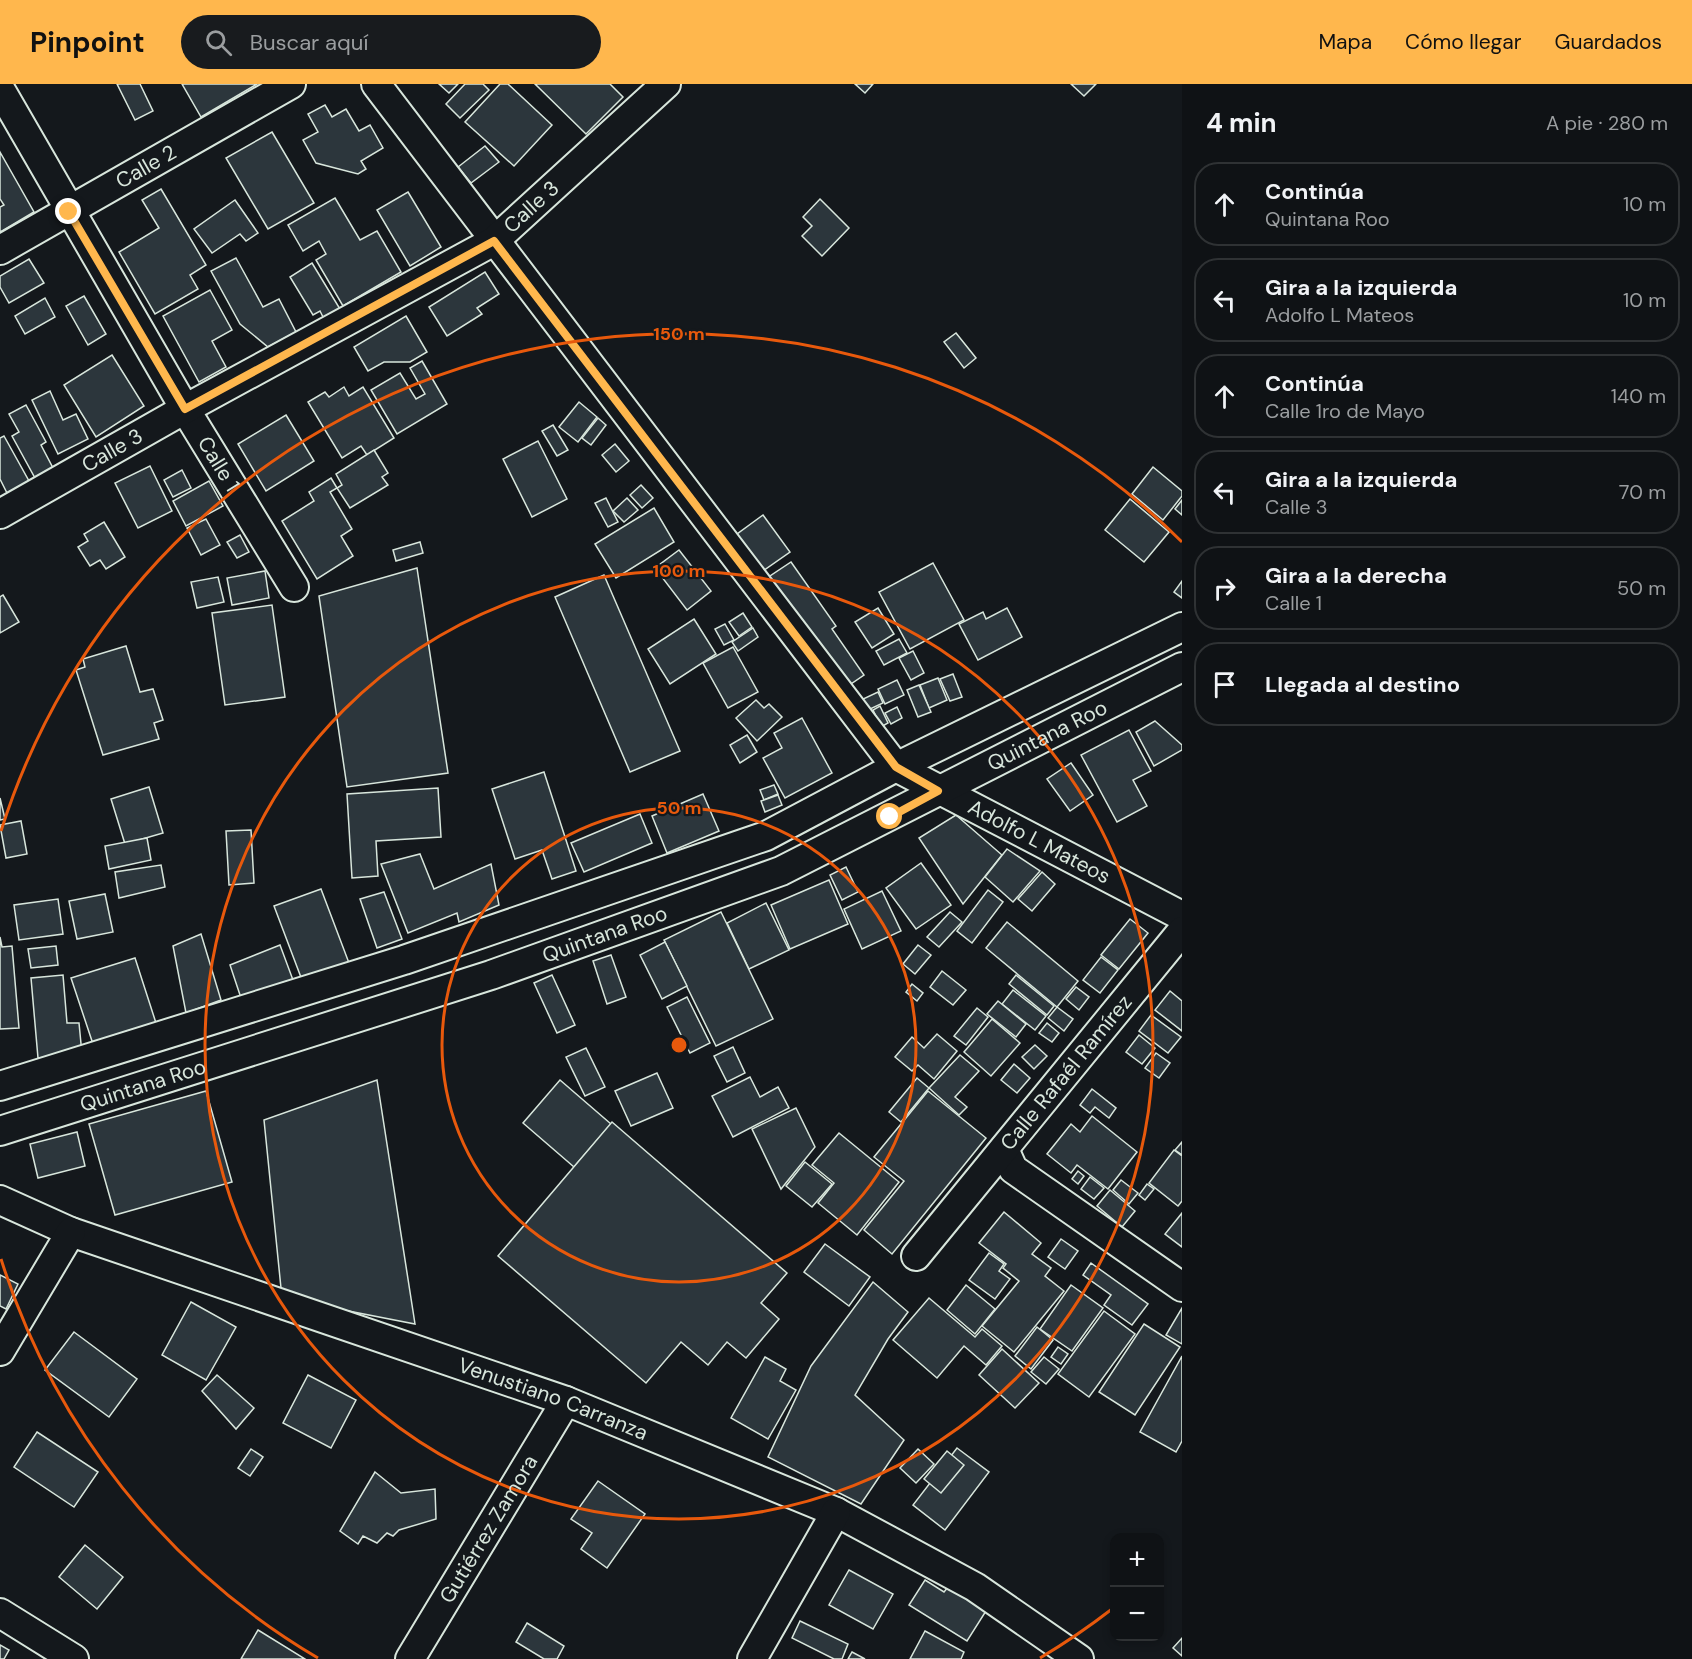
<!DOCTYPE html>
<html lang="es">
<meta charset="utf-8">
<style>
:root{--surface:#0f1215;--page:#181b1e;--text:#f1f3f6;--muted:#9b9ea0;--line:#2f3234;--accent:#ffb74d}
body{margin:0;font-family:"DM Sans",sans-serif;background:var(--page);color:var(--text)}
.controls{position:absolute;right:18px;bottom:18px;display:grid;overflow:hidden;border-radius:12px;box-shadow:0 3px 9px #0003}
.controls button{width:54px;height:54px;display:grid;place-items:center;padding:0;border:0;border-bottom:2px solid var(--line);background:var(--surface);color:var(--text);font:30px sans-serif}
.stop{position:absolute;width:18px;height:18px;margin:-14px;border:4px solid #ffb74d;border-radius:50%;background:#fff}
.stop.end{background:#ffb74d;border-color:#fff;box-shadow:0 2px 6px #0008}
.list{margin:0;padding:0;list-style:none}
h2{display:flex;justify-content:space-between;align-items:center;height:78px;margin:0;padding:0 24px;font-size:26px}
h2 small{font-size:20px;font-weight:400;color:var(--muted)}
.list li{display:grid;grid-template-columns:39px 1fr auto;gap:18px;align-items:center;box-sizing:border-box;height:84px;margin:0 12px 12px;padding:0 12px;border:2px solid var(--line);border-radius:24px}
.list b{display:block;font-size:22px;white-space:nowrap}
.list p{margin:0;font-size:20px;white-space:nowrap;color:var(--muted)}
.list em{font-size:20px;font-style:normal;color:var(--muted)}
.icon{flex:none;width:33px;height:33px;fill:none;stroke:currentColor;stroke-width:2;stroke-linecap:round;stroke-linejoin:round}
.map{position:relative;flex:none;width:1182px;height:1575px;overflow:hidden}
header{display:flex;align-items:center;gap:36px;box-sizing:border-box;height:84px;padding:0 30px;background:var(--accent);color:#111}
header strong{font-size:28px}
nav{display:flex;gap:33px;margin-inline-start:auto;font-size:21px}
.search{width:420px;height:54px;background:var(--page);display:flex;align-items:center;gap:15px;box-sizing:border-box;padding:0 21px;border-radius:33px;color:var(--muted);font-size:22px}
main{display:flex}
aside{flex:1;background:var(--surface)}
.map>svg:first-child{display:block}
.building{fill:#2c363c;stroke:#d8e6dc;stroke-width:1.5}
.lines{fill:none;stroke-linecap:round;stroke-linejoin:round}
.minor-casing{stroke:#d8e6dc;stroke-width:32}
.minor{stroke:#14181c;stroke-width:28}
.route{stroke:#ffb74d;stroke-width:8}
.ring{fill:none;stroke:#e8590c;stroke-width:3}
.labels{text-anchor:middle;stroke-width:4.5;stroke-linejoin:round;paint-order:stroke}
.street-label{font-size:21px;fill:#d8e6dc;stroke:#14181c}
.centre{fill:#e8590c;stroke:#14181c;stroke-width:3}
.ring-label{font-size:18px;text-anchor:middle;font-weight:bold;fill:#e8590c;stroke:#14181c;stroke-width:4.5;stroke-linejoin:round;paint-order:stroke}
</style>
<header>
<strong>Pinpoint</strong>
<div class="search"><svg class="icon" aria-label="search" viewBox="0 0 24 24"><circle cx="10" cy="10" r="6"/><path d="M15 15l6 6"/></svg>Buscar aquí</div>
<nav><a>Mapa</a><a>Cómo llegar</a><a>Guardados</a></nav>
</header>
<main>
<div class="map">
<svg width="1182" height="1575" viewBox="0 0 1182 1575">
<rect width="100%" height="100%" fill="#14181c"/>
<g class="building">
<path d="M117,0H140L153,27L135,36Z"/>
<path d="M182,0H257L201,33Z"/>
<path d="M439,0H458L449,9Z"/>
<path d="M465,0H483L489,6L460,34L446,20Z"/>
<path d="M500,0H508L552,41L514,82L465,38Z"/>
<path d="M535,0H610L623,13L586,50Z"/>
<path d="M855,0H873L865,9Z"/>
<path d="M1071,0H1096L1084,12Z"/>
<path d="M325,21L332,33L346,25L359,47L370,41L383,64L361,77L366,85L358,90L316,79L303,56L318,48L308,30Z"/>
<path d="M272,48L314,119L268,145L226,74Z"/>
<path d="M485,62L499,78L471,99L458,83Z"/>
<path d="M0,68L34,128L0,148V123L4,121L0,115Z"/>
<path d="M161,105L206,181L190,191L198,205L155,230L119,168L159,144L142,116Z"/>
<path d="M408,108L441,163L410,182L377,126Z"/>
<path d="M335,114L360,156L377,147L401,188L343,222L316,176L326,170L319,157L303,167L288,141Z"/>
<path d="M820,115L849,144L822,172L802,152L812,142L803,133Z"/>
<path d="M235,116L258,149L246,157L240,150L212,169L194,145Z"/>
<path d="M236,174L263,223L279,215L296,248L268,263L240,240L211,187Z"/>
<path d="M29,175L44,199L9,219L0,203V192Z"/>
<path d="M312,179L340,225L324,235L320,227L313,231L290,193Z"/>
<path d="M485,188L499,210L477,224L482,230L447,252L429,223Z"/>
<path d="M210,206L232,246L212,257L226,283L199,298L163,232Z"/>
<path d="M84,212L106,250L88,261L66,222Z"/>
<path d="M45,214L55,233L25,250L15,232Z"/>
<path d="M406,232L427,268L410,278H384L368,287L354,263Z"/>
<path d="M956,249L976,274L964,284L944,258Z"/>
<path d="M112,271L144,322L96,353L64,301Z"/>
<path d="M422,277L447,320L397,350L371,306L400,289L416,315L425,310L410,284Z"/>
<path d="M344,303L349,312L363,303L394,354L367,371L361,362L342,374L308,318L325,308L329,313Z"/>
<path d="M50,307L63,336L76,330L88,355L58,370L32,316Z"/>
<path d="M579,318L597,333L578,358L559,343Z"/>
<path d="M26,321L46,358L41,361L53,384L35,394L12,352L19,348L9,330Z"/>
<path d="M286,331L314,377L266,407L238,360Z"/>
<path d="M598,334L606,341L591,361L582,354Z"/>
<path d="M553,341L568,366L557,372L542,347Z"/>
<path d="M4,352L29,397L7,409L0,395V354Z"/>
<path d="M538,357L567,415L532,433L503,375Z"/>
<path d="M615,360L629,377L616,388L602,371Z"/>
<path d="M374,366L388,389L382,393L388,401L350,424L337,404L342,401L336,390Z"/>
<path d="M150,382L172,427L138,444L115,399Z"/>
<path d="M1153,383L1182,407V412L1163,436L1132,410Z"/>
<path d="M182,386L191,404L173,413L164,396Z"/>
<path d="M331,394L337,404L330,408L352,445L341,452L353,472L317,495L282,437L314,417L309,408Z"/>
<path d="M209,397L223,422L186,442L173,417Z"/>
<path d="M641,401L653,414L642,424L630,411Z"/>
<path d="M606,414L618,438L608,443L595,419Z"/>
<path d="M627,414L638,426L624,438L613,427Z"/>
<path d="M1130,415L1169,448L1144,478L1105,446Z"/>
<path d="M1182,416V431L1175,425Z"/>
<path d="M654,424L674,458L616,494L595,460Z"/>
<path d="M763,431L790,468L760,489L733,453Z"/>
<path d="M206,435L220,461L201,471L187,444Z"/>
<path d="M104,438L125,473L106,485L100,476L90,482L78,463L88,457L84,450Z"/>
<path d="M240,451L249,468L237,474L227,458Z"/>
<path d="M420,458L423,469L396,477L393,466Z"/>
<path d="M679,466L711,507L687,526L655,484Z"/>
<path d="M791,478L836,542L832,545L864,591L842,606L764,496Z"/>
<path d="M933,479L964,536L910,565L879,508Z"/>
<path d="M417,484L448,689L347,703L319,512Z"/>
<path d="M265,487L269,514L232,521L227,494Z"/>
<path d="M604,491L680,667L630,688L555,513Z"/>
<path d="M218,493L224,518L197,524L191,498Z"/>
<path d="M1182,497V514L1174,508Z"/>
<path d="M3,511L19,538L0,549V513Z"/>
<path d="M272,521L285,613L225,621L212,529Z"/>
<path d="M878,524L894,550L872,564L855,538Z"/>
<path d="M1007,524L1022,553L978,576L959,540L983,528L986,535Z"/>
<path d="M743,529L752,543L739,552L729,538Z"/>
<path d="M694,535L716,570L670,600L648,565Z"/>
<path d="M725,540L734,556L724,561L715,545Z"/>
<path d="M753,544L758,553L738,567L732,558Z"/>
<path d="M899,555L907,569L884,581L876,567Z"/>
<path d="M126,562L140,608L153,605L163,636L154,639L159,655L103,671L76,586L85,583L83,575Z"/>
<path d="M733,563L758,608L728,624L703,579Z"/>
<path d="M913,567L924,589L911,596L899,574Z"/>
<path d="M953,590L962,613L950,617L940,595Z"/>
<path d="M938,594L947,616L929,624L920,601Z"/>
<path d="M897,596L904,611L885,620L878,605Z"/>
<path d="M919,601L931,628L918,633L907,606Z"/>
<path d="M878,608L883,619L868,626L863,615Z"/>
<path d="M756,616L764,624L769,620L782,633L757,657L736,634Z"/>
<path d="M880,622L888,639L881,643L873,626Z"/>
<path d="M897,623L902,634L891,640L885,629Z"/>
<path d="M802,634L832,689L785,714L763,674L782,664L774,649Z"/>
<path d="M1155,637L1182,661V666L1154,682L1136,648Z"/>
<path d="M1129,646L1151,687L1133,696L1147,722L1117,738L1081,671Z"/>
<path d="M747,651L757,668L740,679L730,661Z"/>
<path d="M1071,679L1093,711L1070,727L1047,695Z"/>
<path d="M544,688L576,787L552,795L542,766L515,775L492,705Z"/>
<path d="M774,701L778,710L764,716L760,706Z"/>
<path d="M149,703L163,749L125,760L111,715Z"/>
<path d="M438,704L441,753L376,757L378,792L352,794L347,710Z"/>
<path d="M703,710L719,747L667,769L652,732Z"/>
<path d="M778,711L782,721L765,728L761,717Z"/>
<path d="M0,714L5,735L0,736Z"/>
<path d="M640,730L652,759L584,788L571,759Z"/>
<path d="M956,731L1002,771L963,820L919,754Z"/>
<path d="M21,737L27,770L6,774L0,741Z"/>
<path d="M251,746L254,799L229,801L226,747Z"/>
<path d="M147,754L151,776L109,785L105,762Z"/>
<path d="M1007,765L1040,787L1013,818L985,793Z"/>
<path d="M420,770L434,805L491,780L499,821L459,838L457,829L408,849L381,780Z"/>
<path d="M921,779L951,821L916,845L886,804Z"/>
<path d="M161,781L165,803L119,814L115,788Z"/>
<path d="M846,783L858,808L842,816L830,791Z"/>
<path d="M1042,788L1055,800L1032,827L1018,815Z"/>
<path d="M829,796L848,840L790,865L771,821Z"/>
<path d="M321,805L349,879L302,896L274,822Z"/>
<path d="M988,806L1003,818L972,859L957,847Z"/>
<path d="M882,807L901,847L862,865L844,825Z"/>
<path d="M384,808L402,855L377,864L360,815Z"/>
<path d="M105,810L113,848L77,855L69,817Z"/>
<path d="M58,815L63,850L19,856L14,821Z"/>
<path d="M766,819L789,866L749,885L727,839Z"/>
<path d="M721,828L773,935L716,962L664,856Z"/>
<path d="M950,828L962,838L939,863L927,853Z"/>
<path d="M1130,835L1148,849L1119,885L1101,871Z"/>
<path d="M1007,838L1078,897L1057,923L986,864Z"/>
<path d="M201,850L221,916L186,929L173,862Z"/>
<path d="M0,853L2,863L12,862L19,944L0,945Z"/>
<path d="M665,858L687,902L662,915L640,871Z"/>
<path d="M280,861L293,896L242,917L230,881Z"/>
<path d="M918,861L931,871L915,890L903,880Z"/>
<path d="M56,862L58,881L31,884L28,865Z"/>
<path d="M611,871L626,913L607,920L593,877Z"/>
<path d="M1101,873L1118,886L1100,909L1083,896Z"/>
<path d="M135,874L156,939L93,960L71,894Z"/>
<path d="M942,887L966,906L953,921L930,903Z"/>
<path d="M63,891L67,939H79L82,970L38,974L31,894Z"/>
<path d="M552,891L575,941L557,949L534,899Z"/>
<path d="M1016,891L1054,922L1047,931L1009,900Z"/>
<path d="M912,900L923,909L917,917L906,908Z"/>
<path d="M1076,903L1089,913L1079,926L1066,915Z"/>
<path d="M1013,906L1046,932L1035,946L1002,920Z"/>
<path d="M1170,907L1182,917V947L1155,926Z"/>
<path d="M687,913L710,959L690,969L667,923Z"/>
<path d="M998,917L1026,940L1016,953L987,930Z"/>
<path d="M1057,923L1073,935L1064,947L1048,934Z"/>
<path d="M977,924L988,933L966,961L954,952Z"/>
<path d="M1151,931L1181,953L1168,969L1139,947Z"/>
<path d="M992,935L1020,959L991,992L964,968Z"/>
<path d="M1047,939L1059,949L1052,958L1039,949Z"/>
<path d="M937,950L957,967L934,995L918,981L912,987L895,973L912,953L924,964Z"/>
<path d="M1139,951L1155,964L1142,980L1126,968Z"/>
<path d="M1035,961L1047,972L1034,985L1022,973Z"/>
<path d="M733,963L745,989L727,998L714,972Z"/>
<path d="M586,964L605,1003L585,1012L566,973Z"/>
<path d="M1156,969L1170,979L1159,994L1145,984Z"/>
<path d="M960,971L979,987L955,1013L967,1023L959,1031L929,1004Z"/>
<path d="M1014,980L1030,994L1017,1009L1001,996Z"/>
<path d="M657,989L673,1024L631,1042L615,1007Z"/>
<path d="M750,993L760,1013L778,1003L789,1024L733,1053L712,1012Z"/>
<path d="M917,994L929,1004L901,1038L889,1028Z"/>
<path d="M377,996L415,1240L282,1214L264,1036Z"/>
<path d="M560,996L611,1040L574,1083L523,1039Z"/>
<path d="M1092,1005L1116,1024L1109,1034L1095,1023L1090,1029L1080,1021Z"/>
<path d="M206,1007L232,1098L115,1131L89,1040Z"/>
<path d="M928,1007L986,1054L892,1170L864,1146L904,1097L874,1073Z"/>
<path d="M796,1024L815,1063L781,1105L752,1045Z"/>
<path d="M1092,1032L1137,1068L1108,1105L1077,1081L1071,1089L1047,1070L1071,1040L1080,1048Z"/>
<path d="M612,1038L787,1189L761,1219L779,1235L746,1274L727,1258L708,1281L681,1258L646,1299L498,1172Z"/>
<path d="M77,1048L85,1082L38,1094L30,1060Z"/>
<path d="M839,1049L899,1098L857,1151L818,1119L834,1099L812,1081Z"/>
<path d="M1182,1058V1071L1175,1066Z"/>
<path d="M1174,1066L1182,1072V1117L1178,1122L1149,1099Z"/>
<path d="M805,1078L832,1100L812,1123L786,1102Z"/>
<path d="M1078,1087L1084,1092L1078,1100L1072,1095Z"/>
<path d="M1090,1093L1104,1104L1094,1115L1081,1105Z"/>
<path d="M1121,1096L1138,1109L1129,1120L1113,1106Z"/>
<path d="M1147,1100L1154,1105L1145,1116L1139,1111Z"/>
<path d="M1110,1106L1135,1127L1122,1143L1097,1122Z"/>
<path d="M1004,1128L1041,1159L1032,1170L1051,1184L1045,1192L1064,1207L1014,1268L982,1242L1019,1197L1003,1184L1006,1180L979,1159Z"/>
<path d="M1182,1129V1163L1165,1150Z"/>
<path d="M1061,1155L1078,1167L1065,1185L1048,1173Z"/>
<path d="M825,1160L870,1193L849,1222L804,1188Z"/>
<path d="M989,1169L1004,1180L999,1187L1010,1195L995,1215L969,1196Z"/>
<path d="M1091,1179L1148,1220L1132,1241L1104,1221L1111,1211L1083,1191Z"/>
<path d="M0,1191L18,1200L6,1225L0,1222Z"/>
<path d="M873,1198L908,1228L888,1255L855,1311L904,1356L861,1420L768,1373L811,1282Z"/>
<path d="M966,1201L995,1225L975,1250L947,1226Z"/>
<path d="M1071,1201L1103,1224L1072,1267L1040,1245Z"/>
<path d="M929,1214L975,1253L982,1245L1002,1262L986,1281L964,1262L937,1294L893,1256Z"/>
<path d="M191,1218L236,1243L206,1296L162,1271Z"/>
<path d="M1182,1224V1260L1166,1251Z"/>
<path d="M1104,1227L1135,1250L1089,1313L1058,1290Z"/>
<path d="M1144,1240L1180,1263L1135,1331L1099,1308Z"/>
<path d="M1037,1243L1053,1256L1031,1285L1015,1272Z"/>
<path d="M74,1248L137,1295L109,1333L45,1286Z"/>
<path d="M1058,1263L1068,1270L1061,1280L1051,1273Z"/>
<path d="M1002,1265L1039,1299L1015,1324L979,1291Z"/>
<path d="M1182,1272V1357L1176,1368L1140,1348Z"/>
<path d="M765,1273L786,1285L780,1297L796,1306L768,1355L731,1334Z"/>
<path d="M1044,1273L1059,1285L1046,1300L1031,1288Z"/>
<path d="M217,1291L254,1324L236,1345L202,1307Z"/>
<path d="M308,1291L356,1316L331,1364L283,1339Z"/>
<path d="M37,1348L98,1388L74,1423L14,1383Z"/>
<path d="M957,1364L989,1388L945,1446L913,1421Z"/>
<path d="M251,1365L263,1373L250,1392L238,1384Z"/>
<path d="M918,1365L934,1380L916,1399L900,1384Z"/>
<path d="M947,1367L964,1381L941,1409L924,1395Z"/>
<path d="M375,1388L401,1409L435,1405L436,1435L399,1446L393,1452L387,1449L377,1459L363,1452L358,1460L340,1447Z"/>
<path d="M598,1397L645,1430L607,1484L581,1465L592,1449L571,1435Z"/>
<path d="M85,1461L123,1493L97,1525L59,1493Z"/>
<path d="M849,1486L893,1510L873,1545L829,1521Z"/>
<path d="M925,1496L944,1508L948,1503L986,1527L967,1557L909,1521Z"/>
<path d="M800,1537L848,1560L842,1575H834L792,1554Z"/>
<path d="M527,1539L564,1562L557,1575H544L516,1558Z"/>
<path d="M258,1546L305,1575H241Z"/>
<path d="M925,1547L964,1568L961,1575H910Z"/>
<path d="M1182,1554V1572L1173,1564Z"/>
<path d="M0,1561L9,1566L4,1575H0Z"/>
<path d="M852,1568L865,1575H848Z"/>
</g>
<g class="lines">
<defs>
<g id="minor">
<path id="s1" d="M376,0L896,683L1182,832"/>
<path id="s2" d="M0,5L185,325L294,503"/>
<path id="s3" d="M0,166L291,0"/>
<path id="s4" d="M0,430L185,325L494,157L666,0"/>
<path d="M0,1002L404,876L766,752L896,683L1182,543"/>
<path id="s5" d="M0,1047L491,891L781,787L1182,583"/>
<path d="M1004,1065L1013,1085L1182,1203"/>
<path id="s6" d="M0,1116L71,1148L566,1317L836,1428L975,1503L1079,1575"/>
<path id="s7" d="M916,1172L1182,847"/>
<path d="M0,1267L71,1148"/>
<path d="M0,1529L74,1575"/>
<path id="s8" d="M410,1575L566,1317"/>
<path d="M752,1575L836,1428"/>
</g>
</defs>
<use href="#minor" class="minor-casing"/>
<use href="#minor" class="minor"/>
</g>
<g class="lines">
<path class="route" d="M69,128L185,325L494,157L896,683L938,707L890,733"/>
</g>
<g class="ring">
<circle cx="679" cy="961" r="237"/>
<circle cx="679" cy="961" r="474"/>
<path d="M1112 1525A711 711 0 0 1 1040 1574M318 1574A711 711 0 0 1 1 1175M1 747A711 711 0 0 1 1182 458"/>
</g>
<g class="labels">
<g class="street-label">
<text dy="7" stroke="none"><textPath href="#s3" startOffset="168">Calle 2</textPath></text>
<text dy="7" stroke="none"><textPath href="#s4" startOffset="615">Calle 3</textPath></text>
<text dy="7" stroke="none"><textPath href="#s4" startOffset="129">Calle 3</textPath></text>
<text dy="7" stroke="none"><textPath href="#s2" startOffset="434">Calle 1</textPath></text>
<text dy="7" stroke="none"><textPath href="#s5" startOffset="1122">Quintana Roo</textPath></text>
<text dy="7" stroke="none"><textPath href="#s1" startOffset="1020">Adolfo L Mateos</textPath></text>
<text dy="7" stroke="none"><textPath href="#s5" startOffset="636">Quintana Roo</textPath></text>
<text dy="7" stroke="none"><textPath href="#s7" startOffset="237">Calle Rafaél Ramírez</textPath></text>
<text dy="7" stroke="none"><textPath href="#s5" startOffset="150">Quintana Roo</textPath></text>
<text dy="7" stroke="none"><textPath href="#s6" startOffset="588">Venustiano Carranza</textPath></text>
<text dy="7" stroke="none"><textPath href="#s8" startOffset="152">Gutiérrez Zamora</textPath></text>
</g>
</g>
<circle cx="679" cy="961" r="9" class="centre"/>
<g class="ring-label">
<text x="679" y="256">150 m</text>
<text x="679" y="493">100 m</text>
<text x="679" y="730">50 m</text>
</g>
</svg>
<div class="controls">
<button>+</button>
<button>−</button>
</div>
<div class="stop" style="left:890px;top:733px"></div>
<div class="stop end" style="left:69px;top:128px"></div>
</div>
<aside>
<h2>4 min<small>A pie · 280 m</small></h2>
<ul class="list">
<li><svg class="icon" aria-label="ahead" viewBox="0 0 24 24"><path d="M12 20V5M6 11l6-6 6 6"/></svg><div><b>Continúa</b><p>Quintana Roo</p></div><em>10 m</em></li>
<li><svg class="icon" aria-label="left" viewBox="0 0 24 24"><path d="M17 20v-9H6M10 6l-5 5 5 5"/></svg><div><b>Gira a la izquierda</b><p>Adolfo L Mateos</p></div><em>10 m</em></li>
<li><svg class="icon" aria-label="ahead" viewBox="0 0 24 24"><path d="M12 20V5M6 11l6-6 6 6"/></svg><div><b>Continúa</b><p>Calle 1ro de Mayo</p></div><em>140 m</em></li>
<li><svg class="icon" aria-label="left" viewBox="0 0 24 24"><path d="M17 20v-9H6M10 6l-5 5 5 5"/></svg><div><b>Gira a la izquierda</b><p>Calle 3</p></div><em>70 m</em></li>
<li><svg class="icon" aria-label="right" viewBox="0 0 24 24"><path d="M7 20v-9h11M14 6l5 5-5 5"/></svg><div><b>Gira a la derecha</b><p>Calle 1</p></div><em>50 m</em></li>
<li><svg class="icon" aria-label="arrive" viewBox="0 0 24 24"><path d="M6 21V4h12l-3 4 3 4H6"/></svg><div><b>Llegada al destino</b></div></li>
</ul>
</aside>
</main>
